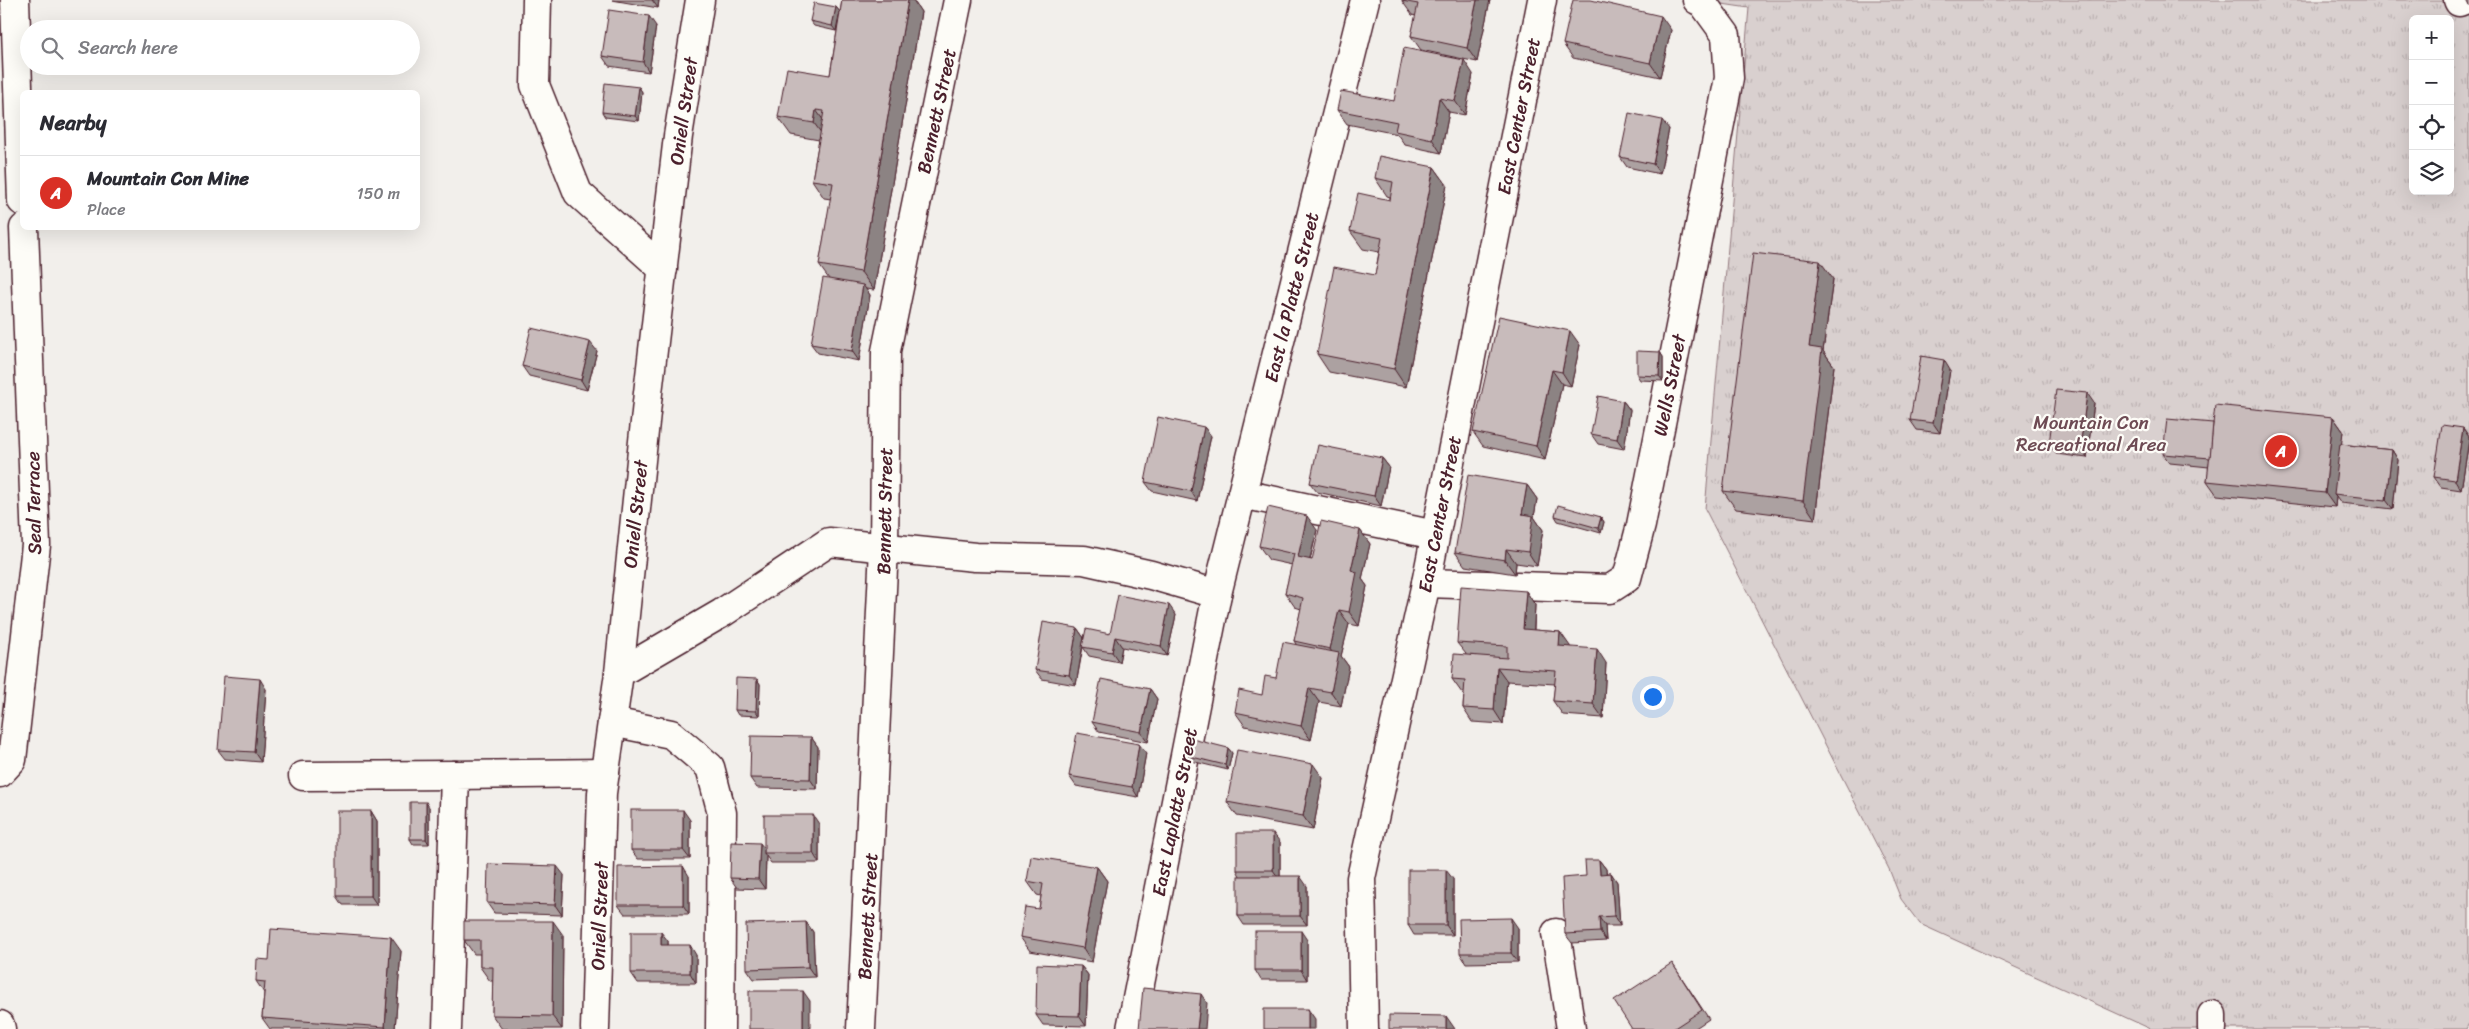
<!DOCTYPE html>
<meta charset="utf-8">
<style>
:root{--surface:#fff;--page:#f7f7f7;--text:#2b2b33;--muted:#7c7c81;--line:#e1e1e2;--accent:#d93025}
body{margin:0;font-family:Sriracha,sans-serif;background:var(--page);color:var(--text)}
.controls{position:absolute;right:15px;top:15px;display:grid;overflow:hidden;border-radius:8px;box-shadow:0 5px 20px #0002}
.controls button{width:45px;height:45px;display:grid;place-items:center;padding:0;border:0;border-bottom:1px solid var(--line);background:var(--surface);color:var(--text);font:25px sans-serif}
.you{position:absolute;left:1652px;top:696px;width:18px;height:18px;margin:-12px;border:4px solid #fff;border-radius:50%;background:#1a73e8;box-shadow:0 0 0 8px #1a73e833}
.badge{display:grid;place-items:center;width:32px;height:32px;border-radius:50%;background:var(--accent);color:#fff;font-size:16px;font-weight:700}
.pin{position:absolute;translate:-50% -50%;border:2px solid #fff;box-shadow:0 1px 5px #0006}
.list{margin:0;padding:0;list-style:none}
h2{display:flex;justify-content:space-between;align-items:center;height:65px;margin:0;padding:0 20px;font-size:21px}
h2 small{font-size:16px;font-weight:400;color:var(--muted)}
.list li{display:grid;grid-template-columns:32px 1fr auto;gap:15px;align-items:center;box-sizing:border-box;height:75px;padding:0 20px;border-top:1px solid var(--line)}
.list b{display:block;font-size:19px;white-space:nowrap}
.list p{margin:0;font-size:16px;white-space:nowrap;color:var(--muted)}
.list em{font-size:16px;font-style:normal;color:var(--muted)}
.icon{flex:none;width:28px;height:28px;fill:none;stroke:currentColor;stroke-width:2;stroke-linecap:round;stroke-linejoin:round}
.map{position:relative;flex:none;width:2469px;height:1029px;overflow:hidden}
.search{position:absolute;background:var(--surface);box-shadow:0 5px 20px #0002;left:20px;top:20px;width:400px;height:55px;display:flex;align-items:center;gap:12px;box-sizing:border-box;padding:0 18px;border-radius:28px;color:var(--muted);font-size:19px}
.panel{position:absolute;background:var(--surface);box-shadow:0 5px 20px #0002;left:20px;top:90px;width:400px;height:140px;border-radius:8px}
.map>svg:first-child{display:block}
.park{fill:url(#park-tufts);stroke:#92787d;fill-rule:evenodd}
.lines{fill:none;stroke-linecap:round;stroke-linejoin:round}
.minor-casing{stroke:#4a1f2b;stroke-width:31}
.minor{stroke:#fdfcf7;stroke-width:28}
.wall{fill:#aca1a1;stroke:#4a1f2b}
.shaded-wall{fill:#8c8383;stroke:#4a1f2b}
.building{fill:#c8bbbb;stroke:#4a1f2b}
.labels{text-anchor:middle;stroke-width:4.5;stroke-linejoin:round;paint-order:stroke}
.street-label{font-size:19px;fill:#4a1f2b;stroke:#fdfcf7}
.park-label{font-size:19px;fill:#6e4b54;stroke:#fdfcf7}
</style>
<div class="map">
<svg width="2469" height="1029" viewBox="0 0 2469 1029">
<defs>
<pattern id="park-tufts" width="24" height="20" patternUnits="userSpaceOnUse" patternTransform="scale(1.25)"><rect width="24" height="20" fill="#d9d0cf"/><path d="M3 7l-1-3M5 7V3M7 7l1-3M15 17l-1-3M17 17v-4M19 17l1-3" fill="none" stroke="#bcb2b2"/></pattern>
</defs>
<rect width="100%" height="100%" fill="#f2efeb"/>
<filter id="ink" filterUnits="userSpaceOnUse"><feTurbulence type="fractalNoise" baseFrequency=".02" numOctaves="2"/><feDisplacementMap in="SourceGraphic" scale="10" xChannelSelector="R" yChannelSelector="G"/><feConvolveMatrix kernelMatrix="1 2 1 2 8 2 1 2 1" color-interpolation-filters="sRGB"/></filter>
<g filter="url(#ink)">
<path class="park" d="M1695,0H2469V1023L2466,1029H2151L1920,924L1901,899L1889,869L1705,509L1749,8ZM2413,19H2450V191H2413Z"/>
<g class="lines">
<defs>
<g id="minor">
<path d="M15,0L22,201"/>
<path d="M537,0L535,85L578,193L663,269"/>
<path d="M2458,0L2459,2L2464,0"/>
<path d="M1242,494L1435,535"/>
<path d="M1426,583L1610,589L1627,578L1641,525L1729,78L1726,35L1702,2L1697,0"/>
<path d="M619,673L722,613L829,542L975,557L1084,560L1151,575L1217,594"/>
<path d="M612,722L671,734L710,767L722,813L720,1029"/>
<path d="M0,773L12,760L36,545L24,228"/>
<path d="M303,776L455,775"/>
<path d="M1556,933L1571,1029"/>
<path d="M2212,1015V1029"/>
<path d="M0,1025L1,1029"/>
<path d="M447,1029L455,775L605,773"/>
<path d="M595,1029L602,793L619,673L648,393L678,136L700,0"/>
<path d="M861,1029L884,548L886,351L958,0"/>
<path d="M1131,1029L1217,594L1365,0"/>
<path d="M1364,1029L1361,878L1426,583L1542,0"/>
</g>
</defs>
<use href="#minor" class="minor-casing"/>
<use href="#minor" class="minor"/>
</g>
<g class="wall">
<path d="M612,0H659L658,8Z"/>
<path d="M842,0H913L921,12L874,290L866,289L870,295L859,361L818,353L811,344L829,279L819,265L831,199L824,198L812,180L819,140L791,135L778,117L830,75Z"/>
<path d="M1490,0L1477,62L1421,50L1411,36L1416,16L1412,15L1402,1Z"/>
<path d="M836,7L840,12L836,31L814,26L810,21Z"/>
<path d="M656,26L649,72L609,66L602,56Z"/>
<path d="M1671,30L1660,77L1573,58L1563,44Z"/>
<path d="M1473,74L1465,115L1449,112L1441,153L1405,145L1397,134L1347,124L1337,110L1394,101Z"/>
<path d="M639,87L642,92L639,121L605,117L602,112Z"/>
<path d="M1669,129L1660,174L1627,167L1620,157Z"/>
<path d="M1434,167L1447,185L1406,387L1329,372L1317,354L1375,275L1379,252L1363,249L1350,231L1390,200V197L1387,196L1375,178Z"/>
<path d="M1833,279L1823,351L1834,366L1815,519L1736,509L1723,491Z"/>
<path d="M1580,345L1571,386L1562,384L1545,460L1483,446L1473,432Z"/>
<path d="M597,351L587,390L529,376L522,366Z"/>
<path d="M1660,352L1663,357V381L1640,380L1637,375Z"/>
<path d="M1950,370L1940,433L1917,430L1910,420Z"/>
<path d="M1623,401L1630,410L1624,449L1598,444L1591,434Z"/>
<path d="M2094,403L2087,458L2056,454L2049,444Z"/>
<path d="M2333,417L2343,431L2341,444L2392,450L2398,460L2393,509L2341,503L2336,496L2335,507L2217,495L2207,481L2209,467L2170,463L2163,454L2213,423Z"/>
<path d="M1204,427L1211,436L1197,501L1152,491L1145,482Z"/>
<path d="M2463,428L2469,437V440L2461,490L2441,487L2434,477Z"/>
<path d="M1382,458L1389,467L1381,506L1317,492L1310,483Z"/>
<path d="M1527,485L1537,499L1534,517L1543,530L1537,566L1516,563L1515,574L1465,566L1455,552Z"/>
<path d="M1555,516L1601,517L1604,522L1601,533L1558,521Z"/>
<path d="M1317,530L1310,560H1312L1360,530L1370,544L1362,579L1367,586L1359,626L1349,624L1341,656L1349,667L1341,706L1319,702L1311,740L1245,726L1235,712L1262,695L1276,678L1296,644L1294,641L1301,609L1295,607L1285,593L1292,565L1269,560L1259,546Z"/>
<path d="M1526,591L1535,605L1534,630L1560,632L1570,647L1606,663L1603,718L1563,715L1553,701L1555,684L1507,681L1503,724L1472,722L1463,708L1464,693H1462L1452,679L1466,654L1457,643Z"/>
<path d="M1176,615L1167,656L1122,647L1119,662L1089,656L1083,647L1076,685L1042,679L1035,670L1077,628L1084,638L1110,634Z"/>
<path d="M757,679L760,684L759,716L738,715L735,710Z"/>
<path d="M266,689L261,762L225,759L218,750Z"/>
<path d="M1150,689L1157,699L1148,742L1099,732L1092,722Z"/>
<path d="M811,737L818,747L817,789L757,788L750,778Z"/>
<path d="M1228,748L1232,753L1228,770L1191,761L1188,756Z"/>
<path d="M1146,753L1138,797L1076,786L1069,776Z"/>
<path d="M1323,778L1313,830L1237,816L1227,802Z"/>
<path d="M429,807V844H413L410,839Z"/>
<path d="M371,811L377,821V905H343L337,896Z"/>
<path d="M690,820V859H638L631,850Z"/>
<path d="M819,824V863H771L766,856L765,889L737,888L730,878L764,849Z"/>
<path d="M1280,842V876L1307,886V925H1244L1238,916L1240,876L1237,870Z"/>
<path d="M1599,860L1606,869V873H1611L1617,882L1620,926H1605L1606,941L1572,943L1565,934L1586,876Z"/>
<path d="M1097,867L1107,881L1092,962L1030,951L1020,937L1039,909L1041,896L1037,895L1027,881Z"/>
<path d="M564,875L562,915L494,913L487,903Z"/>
<path d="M689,876V914H625L618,905Z"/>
<path d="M1453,879V935H1414L1408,925Z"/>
<path d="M806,922L813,932L815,977L754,979L747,969Z"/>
<path d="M1518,928V962L1466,963L1460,953Z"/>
<path d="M563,935L562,1029H502L492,1015L493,981H490L480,967V954H474L464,940Z"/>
<path d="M1307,940V980H1261L1255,970Z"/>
<path d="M668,941V945L696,955V983H638L631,973Z"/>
<path d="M401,951L395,1029H270L262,1018L264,993L256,981L269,960Z"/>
<path d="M1672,963L1709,1019L1694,1029H1632Z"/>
<path d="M1081,966L1088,975L1086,1026L1043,1025L1036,1015Z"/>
</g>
<g class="shaded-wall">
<path d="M652,0H659L658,8Z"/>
<path d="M908,0H913L921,12L874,290L861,272Z"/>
<path d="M1477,0H1490L1477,62L1467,48Z"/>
<path d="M836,7L840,12L836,31L832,26Z"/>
<path d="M649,16L656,26L649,72L643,62Z"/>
<path d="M1661,16L1671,30L1660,77L1650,63Z"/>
<path d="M1464,60L1473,74L1465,115L1455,101Z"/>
<path d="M639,87L642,92L639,121L635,116Z"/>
<path d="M1439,98L1449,112L1441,153L1432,139Z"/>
<path d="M816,110L829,128L827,141L814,123Z"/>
<path d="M1662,120L1669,129L1660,174L1653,164Z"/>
<path d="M1434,167L1447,185L1406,387L1394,369Z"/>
<path d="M1820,261L1833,279L1823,351L1834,366L1815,519L1803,501L1809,347Z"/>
<path d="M863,285L870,295L859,361L852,351Z"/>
<path d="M1570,331L1580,345L1571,386L1562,372Z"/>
<path d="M590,342L597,351L587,390L581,380Z"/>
<path d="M1660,352L1663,357V381L1659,376Z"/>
<path d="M1944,360L1950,370L1940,433L1933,423Z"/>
<path d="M1552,370L1562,384L1545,460L1536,446Z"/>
<path d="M2087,393L2094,403L2087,458L2080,448Z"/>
<path d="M1623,401L1630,410L1624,449L1617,439Z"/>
<path d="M2333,417L2343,431L2336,494H2334L2336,496L2335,507L2325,493Z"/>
<path d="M1204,427L1211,436L1197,501L1191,491Z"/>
<path d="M2463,428L2469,437V440L2461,490L2455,480Z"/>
<path d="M2392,450L2398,460L2393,509L2386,500Z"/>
<path d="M1382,458L1389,467L1381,506L1374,496Z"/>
<path d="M1527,485L1537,499L1534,517L1543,530L1537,566L1528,552L1522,514Z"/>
<path d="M1307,516L1317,530L1307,571L1298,557Z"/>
<path d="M1601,517L1604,522L1601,533L1598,528Z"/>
<path d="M1360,530L1370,544L1362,579L1367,586L1359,626L1349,612L1351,570Z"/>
<path d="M1506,549L1516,563L1515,574L1505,560Z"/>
<path d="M1526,591L1535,605L1533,643L1523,629Z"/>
<path d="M1169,605L1176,615L1167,656L1161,646Z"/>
<path d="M1339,610L1349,624L1341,656L1349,667L1341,706L1331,692L1337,661L1330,649Z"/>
<path d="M1077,628L1084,638L1076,685L1069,675Z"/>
<path d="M1560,632L1570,646L1568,660L1559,646Z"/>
<path d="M1115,637L1122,647L1119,662L1112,652Z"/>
<path d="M1597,649L1606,663L1603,718L1593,704Z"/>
<path d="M1497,667L1507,681L1503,724L1494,710Z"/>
<path d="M260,679L266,689L261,762L254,752Z"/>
<path d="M757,679L760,684L759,716L756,711Z"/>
<path d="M1309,688L1319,702L1311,740L1301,726Z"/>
<path d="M1150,689L1157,699L1148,742L1141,732Z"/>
<path d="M811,737L818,747L817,789L810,779Z"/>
<path d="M1139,744L1146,753L1138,797L1132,787Z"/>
<path d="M1228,748L1232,753L1228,770L1225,765Z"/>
<path d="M1313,764L1323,778L1313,830L1303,816Z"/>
<path d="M426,802L429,807V844L426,839Z"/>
<path d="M683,810L690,820V859L683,850Z"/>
<path d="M371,811L377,821V905L371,896Z"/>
<path d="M813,815L819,824V863L813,853Z"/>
<path d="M1273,833L1280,842V880L1273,870Z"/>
<path d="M760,843L767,852L764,853L766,856L765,889L758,879Z"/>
<path d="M1599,860L1606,869L1607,883L1600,874Z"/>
<path d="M557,866L564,875L562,915L555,905Z"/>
<path d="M683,866L689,876V914L683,905Z"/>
<path d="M1097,867L1107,881L1092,962L1083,948Z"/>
<path d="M1446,870L1453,879V935L1446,925Z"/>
<path d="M1611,873L1617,882L1620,926L1614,916Z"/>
<path d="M1300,876L1307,886V925L1300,916Z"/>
<path d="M1599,917L1605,926L1606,941L1600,932Z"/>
<path d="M1511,918L1518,928V962L1511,953Z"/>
<path d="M553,921L563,935L562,1029L552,1016Z"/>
<path d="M806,922L813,932L815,977L808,967Z"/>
<path d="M1301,931L1307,940V980L1301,970Z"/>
<path d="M661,932L668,941V955L661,945Z"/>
<path d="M391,937L401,951L395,1029H386L385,1027Z"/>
<path d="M690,945L696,955V983L690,973Z"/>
<path d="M1081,966L1088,975L1086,1026L1079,1016Z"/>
<path d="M803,991L810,1001V1029H803Z"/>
<path d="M1201,994L1207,1003L1205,1029H1197Z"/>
<path d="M1308,1009L1315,1019V1029H1308Z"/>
<path d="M1446,1016L1455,1029H1446Z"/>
</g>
<g class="building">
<path d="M842,0H908L861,272L819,265L833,183L812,180L824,111L816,110L814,123L778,117L787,68L830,75Z"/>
<path d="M1402,0H1477L1467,48L1411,36L1418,4L1402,1Z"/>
<path d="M1573,0H1591L1661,16L1650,63L1563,44Z"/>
<path d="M2466,0H2469V6Z"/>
<path d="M814,3L836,7L832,26L810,21Z"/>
<path d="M609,10L649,16L643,62L602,56Z"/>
<path d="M1404,48L1464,60L1455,101L1439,98L1432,139L1395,131L1397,122L1337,110L1341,91L1394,101Z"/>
<path d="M605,83L639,87L635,116L602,112Z"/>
<path d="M1629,113L1662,120L1653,164L1620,157Z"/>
<path d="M1379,156L1434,167L1394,369L1317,354L1334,267L1375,275L1382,238L1350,231L1358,193L1390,200L1393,182L1375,178Z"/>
<path d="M1753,253L1820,261L1809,347L1822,349L1803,501L1723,491Z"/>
<path d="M823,278L863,285L852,351L811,344Z"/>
<path d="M1499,316L1570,331L1562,372L1552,370L1536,446L1473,432Z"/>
<path d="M531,328L590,342L581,380L522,366Z"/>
<path d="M1637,351L1660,352L1659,376L1637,375Z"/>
<path d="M1921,356L1944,360L1933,423L1910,420Z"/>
<path d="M2056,390L2087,393L2080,448L2049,444Z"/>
<path d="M1598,396L1623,401L1617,439L1591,434Z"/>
<path d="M2215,405L2333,417L2325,493L2207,481Z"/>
<path d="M1158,417L1204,427L1191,491L1145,482Z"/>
<path d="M2167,419L2213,423L2210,458L2163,454Z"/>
<path d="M2442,425L2463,428L2455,480L2434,477Z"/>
<path d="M2340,444L2392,450L2386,500L2334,494Z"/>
<path d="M1318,445L1382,458L1374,496L1310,483Z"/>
<path d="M1468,475L1527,485L1522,514L1533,516L1528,552L1506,549L1505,560L1455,552Z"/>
<path d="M1558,505L1601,517L1598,528L1555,516Z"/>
<path d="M1268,507L1307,516L1298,557L1312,560L1321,521L1360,530L1351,570L1357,572L1349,612L1339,610L1330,649L1294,641L1303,598L1285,593L1294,554L1259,546Z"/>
<path d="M1461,586L1526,591L1523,629L1560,632L1559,646L1597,649L1593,704L1553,701L1556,671L1497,667L1494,710L1463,708L1465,680L1452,679L1454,654L1507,658V646L1457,643Z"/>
<path d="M1118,595L1169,605L1161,646L1115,637L1112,652L1082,647L1086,629L1110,634Z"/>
<path d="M1043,622L1077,628L1069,675L1035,670Z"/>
<path d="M1283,642L1339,653L1331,692L1309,688L1301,726L1235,712L1239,690L1262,695L1265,676L1276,678Z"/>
<path d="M224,676L260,679L254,752L218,750Z"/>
<path d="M736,678L757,679L756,711L735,710Z"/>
<path d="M1101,679L1150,689L1141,732L1092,722Z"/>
<path d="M1077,733L1139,744L1132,787L1069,776Z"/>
<path d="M751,736L811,737L810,779L750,778Z"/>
<path d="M1192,739L1228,748L1225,765L1188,756Z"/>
<path d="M1237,750L1313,764L1303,816L1227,802Z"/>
<rect x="410" y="802" width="16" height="37"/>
<rect x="631" y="810" width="52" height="40"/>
<rect x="337" y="811" width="34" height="85"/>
<rect x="764" y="815" width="49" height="38"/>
<rect x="1237" y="833" width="36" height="37"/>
<path d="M731,842L760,843L758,879L730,878Z"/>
<path d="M1031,856L1097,867L1083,948L1020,937L1025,907L1039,909L1043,884L1027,881Z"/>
<path d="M1585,860H1599L1600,874L1611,873L1614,916L1599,917L1600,932L1565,934L1562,878L1586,876Z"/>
<path d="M488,864L557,866L555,905L487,903Z"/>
<path d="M683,866V905H618V867Z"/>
<rect x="1408" y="870" width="38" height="55"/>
<rect x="1238" y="876" width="62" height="40"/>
<path d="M1511,918V953H1460L1459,919Z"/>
<path d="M464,921H553L552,1016L492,1015L493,967H480V940H464Z"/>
<path d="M806,922L808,967L747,969L746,924Z"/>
<path d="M271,929L391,937L385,1027L262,1018L265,982L256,981L257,959L269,960Z"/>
<rect x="1255" y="931" width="46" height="39"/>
<path d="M631,932H661V945H690V973H631Z"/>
<path d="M1672,963L1702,1010L1673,1029H1632L1614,1001Z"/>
<path d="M1037,964L1081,966L1079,1016L1036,1015Z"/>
<path d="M1143,988L1201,994L1197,1029H1139Z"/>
<rect x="749" y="991" width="54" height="38"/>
<rect x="1264" y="1009" width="44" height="20"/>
<path d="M1389,1015L1446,1016V1029H1389Z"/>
</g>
</g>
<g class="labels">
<g class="street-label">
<text transform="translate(683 111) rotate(-82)" y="7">Oniell Street</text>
<text transform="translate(936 111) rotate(-78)" y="7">Bennett Street</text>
<text transform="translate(1518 116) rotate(-79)" y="7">East Center Street</text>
<text transform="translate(1291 297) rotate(-76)" y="7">East la Platte Street</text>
<text transform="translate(1669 385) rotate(-79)" y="7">Wells Street</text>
<text transform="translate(33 503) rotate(-91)" y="7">Seal Terrace</text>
<text transform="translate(884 511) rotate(-89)" y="7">Bennett Street</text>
<text transform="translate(635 514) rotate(-84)" y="7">Oniell Street</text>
<text transform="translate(1439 514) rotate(-79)" y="7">East Center Street</text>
<text transform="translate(1174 812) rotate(-79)" y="7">East Laplatte Street</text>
<text transform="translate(599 916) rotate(-88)" y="7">Oniell Street</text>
<text transform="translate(867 916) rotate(-87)" y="7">Bennett Street</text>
</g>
<g class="park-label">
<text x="2091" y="429">Mountain Con<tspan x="2091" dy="22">Recreational Area</tspan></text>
</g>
</g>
</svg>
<div class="controls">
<button>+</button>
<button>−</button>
<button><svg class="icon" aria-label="locate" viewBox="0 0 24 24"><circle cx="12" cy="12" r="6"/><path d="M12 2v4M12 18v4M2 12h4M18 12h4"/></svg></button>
<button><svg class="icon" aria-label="layers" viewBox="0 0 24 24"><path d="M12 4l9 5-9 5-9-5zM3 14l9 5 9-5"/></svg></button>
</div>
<div class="you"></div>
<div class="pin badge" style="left:2281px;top:451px">A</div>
<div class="search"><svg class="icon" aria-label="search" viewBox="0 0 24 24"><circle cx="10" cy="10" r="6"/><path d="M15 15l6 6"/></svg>Search here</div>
<section class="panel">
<h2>Nearby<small></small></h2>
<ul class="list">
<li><span class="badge">A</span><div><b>Mountain Con Mine</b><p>Place</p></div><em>150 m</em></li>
</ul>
</section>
</div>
